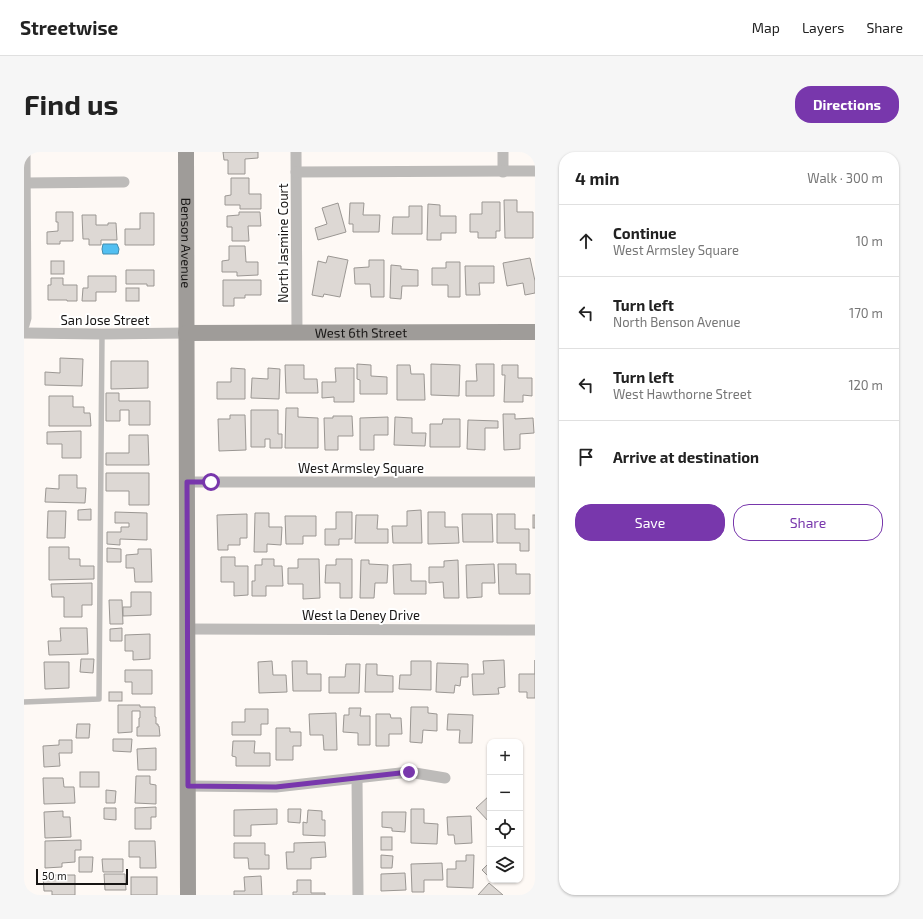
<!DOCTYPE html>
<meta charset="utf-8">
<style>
:root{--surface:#fff;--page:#f6f6f6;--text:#222;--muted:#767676;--line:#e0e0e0;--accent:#7837ac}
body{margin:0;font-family:"Exo 2",sans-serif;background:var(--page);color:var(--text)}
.controls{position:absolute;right:12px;bottom:12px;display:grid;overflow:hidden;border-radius:8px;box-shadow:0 1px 3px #0004}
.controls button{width:36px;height:36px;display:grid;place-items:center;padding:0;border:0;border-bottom:1px solid var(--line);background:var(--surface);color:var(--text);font:20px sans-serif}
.scale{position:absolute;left:12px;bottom:10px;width:92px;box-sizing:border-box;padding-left:4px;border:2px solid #171514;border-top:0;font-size:11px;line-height:14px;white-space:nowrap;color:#171514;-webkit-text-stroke:3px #fff;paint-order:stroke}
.stop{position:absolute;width:12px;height:12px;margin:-9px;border:3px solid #7837ac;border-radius:50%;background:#fff}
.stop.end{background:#7837ac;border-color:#fff;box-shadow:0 1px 4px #0008}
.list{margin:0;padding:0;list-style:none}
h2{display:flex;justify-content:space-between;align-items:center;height:52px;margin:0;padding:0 16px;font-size:17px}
h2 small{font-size:13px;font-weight:400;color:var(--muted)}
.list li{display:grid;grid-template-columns:26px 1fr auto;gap:12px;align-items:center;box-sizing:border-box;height:72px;padding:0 16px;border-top:1px solid var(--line)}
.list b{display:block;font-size:15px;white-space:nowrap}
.list p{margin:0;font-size:13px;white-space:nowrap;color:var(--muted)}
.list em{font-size:13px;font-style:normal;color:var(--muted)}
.actions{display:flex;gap:8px;padding:12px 16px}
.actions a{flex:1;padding:9px 0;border:1px solid var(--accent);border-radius:16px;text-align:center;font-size:14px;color:var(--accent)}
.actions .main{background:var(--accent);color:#fff}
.icon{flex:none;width:22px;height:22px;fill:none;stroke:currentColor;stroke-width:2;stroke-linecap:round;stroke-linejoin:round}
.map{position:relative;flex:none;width:511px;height:743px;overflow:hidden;border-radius:16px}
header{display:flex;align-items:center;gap:24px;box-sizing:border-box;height:56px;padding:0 20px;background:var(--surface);border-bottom:1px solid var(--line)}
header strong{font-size:19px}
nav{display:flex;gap:22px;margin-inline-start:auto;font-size:14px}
.intro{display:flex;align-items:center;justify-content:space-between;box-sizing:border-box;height:96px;padding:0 24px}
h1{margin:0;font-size:28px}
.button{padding:10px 18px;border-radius:16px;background:var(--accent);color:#fff;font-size:14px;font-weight:700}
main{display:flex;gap:24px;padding:0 24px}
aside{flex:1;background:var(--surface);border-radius:16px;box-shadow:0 1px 3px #0004}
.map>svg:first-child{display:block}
.water{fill:#52bff1;stroke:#408caf}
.building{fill:#ddd8d4;stroke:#9b9793}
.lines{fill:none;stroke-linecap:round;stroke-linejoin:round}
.lane{stroke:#bdbbb9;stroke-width:5.5}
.street{stroke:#bdbbb9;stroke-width:11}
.secondary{stroke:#9f9c99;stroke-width:16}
.route{stroke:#7837ac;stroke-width:5}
.labels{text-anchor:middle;stroke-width:4;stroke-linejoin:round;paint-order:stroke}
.street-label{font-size:13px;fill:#171514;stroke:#fff}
</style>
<header>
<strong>Streetwise</strong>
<nav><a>Map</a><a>Layers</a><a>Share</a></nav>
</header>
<div class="intro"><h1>Find us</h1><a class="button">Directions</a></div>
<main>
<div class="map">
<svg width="511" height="743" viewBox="0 0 511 743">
<rect width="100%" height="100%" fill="#fef9f5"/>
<path class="water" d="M79,92H93L95,97L94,102H79L78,97Z"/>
<g class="building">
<path d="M199,0H234V6L221,7V22H204V8H200Z"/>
<path d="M207,26H225V42H237V57H216V53H201V44L207,43Z"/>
<path d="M480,48H493V60H509V86H481Z"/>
<path d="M458,50H476V79H472V86H454V80H446V62H458Z"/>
<path d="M314,51L322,80L294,88L291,76L303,72L298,56Z"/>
<path d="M326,51H340L339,63H356L355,80H329V72H325Z"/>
<path d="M404,52L416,53V64H432V81H417V88H403Z"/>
<path d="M385,54H398V82H368L369,65H385Z"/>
<path d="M32,60H49V89H36V92H23V80L34,79V70H32Z"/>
<path d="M215,60H236L237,74H224L225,89H208V75H203V64L215,63Z"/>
<path d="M116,61H130V93H101V77H116Z"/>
<path d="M58,63H72V73H84V71H92L93,88H77V93H65V87H59Z"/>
<path d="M205,94H221L222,110H234V123L213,124V120H198V109L205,108Z"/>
<path d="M304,104L324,108L316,145L300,142L299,145L288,143L294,109L302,111Z"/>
<path d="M506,106L511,129V141L501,143L499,131L483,134L479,111Z"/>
<path d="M345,108H360V145H347L346,132H331L330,116L345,115Z"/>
<rect x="27" y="109" width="13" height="13"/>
<path d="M422,110H436V145H424V133H408V116H422Z"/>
<path d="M367,113L377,114V117L394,118V134H378L377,147L366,146Z"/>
<path d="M441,114H470V131H455L456,143H442Z"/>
<path d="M102,118H130V134H123V132H102Z"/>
<path d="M64,124H92V140H72V149H58L59,136H64Z"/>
<path d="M27,126H39V133H53V149H43V148H24V133H27Z"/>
<path d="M199,128H237V143H221V146H210V154H199Z"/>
<rect x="102" y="136" width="13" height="13"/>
<path d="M36,206L59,207L58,234L21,233V220L36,221Z"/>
<path d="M87,209H124V236L87,237Z"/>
<path d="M333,212L347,213V224L363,225V242H336V228L333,227Z"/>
<path d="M407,212L436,213L435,244L407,243Z"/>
<path d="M452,212H470V244H442V229H453Z"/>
<path d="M261,213H280V227H293L294,241H262Z"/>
<path d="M373,213H386L387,222H400L401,248H373Z"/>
<path d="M478,213H494V226H508V244L499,243V250H480L481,223H478Z"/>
<path d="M207,216L221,217V247H193V230H207Z"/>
<path d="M244,216L256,217L255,247L227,246L228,226L244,227Z"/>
<path d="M311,216H330V250H310V245L298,246V230H312Z"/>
<path d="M82,241H95V249H126V273H105V258H96V269H82Z"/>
<path d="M25,244H49V255H60V261H66L67,274H25Z"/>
<path d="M262,256H274V265L294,266V296H261Z"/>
<path d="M227,258H254V282H258V296H246V287H241V295H227Z"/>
<path d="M479,262H491V267L509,266L510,281L496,282V297L480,298Z"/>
<path d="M206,263H221L222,298L195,299L194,267H206Z"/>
<path d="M309,264H328L329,284H314V298H301L300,266H309Z"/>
<path d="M364,265V283H350V298H336V266Z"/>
<path d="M371,265L388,266V281H402L401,294L370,293Z"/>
<path d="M419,267H436V295H406V272H418Z"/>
<path d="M444,268L474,269V276H461V298L443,297Z"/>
<path d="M57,279V306H38V292H23V280Z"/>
<path d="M105,283H124L125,313H82V301H105Z"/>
<path d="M82,321H125V353H105V339H82Z"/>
<path d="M35,323H53V336H62L61,351L21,350L22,336L35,337Z"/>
<path d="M67,357V368H54V358Z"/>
<path d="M397,358L398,391H369L368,374H383V359Z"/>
<path d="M24,359H42L41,386H23Z"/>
<path d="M91,360L123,361V388L96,387V393L83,392V380H97V375H105V371H91Z"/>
<path d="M312,360H328V387H315V393H301V377H312Z"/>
<path d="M404,360H421V375H434L435,391L404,392Z"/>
<path d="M231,361H245V375H258L257,393L243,392V400H230Z"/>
<path d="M223,362V386H216V393H204V398H194L193,363Z"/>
<path d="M438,362H468L469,390H439Z"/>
<path d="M473,362H491V377H505V399H496V391H473Z"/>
<path d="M332,363H354L353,377H364V391H331Z"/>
<rect x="509" y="363" width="2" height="13"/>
<path d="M261,364H292V384H279V392H262Z"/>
<path d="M25,395H45V407H56V414H70V427L25,428Z"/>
<path d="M83,396L97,397V410H83Z"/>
<path d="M114,397H127L128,430H111L110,416H102V403L114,402Z"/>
<path d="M197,405H211V414H224V443L210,444V430H197Z"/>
<path d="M238,407H250V414H258L259,434H242V444H228V429H231V413H238Z"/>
<path d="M274,407H295L296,446L279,447V432H264V416H274Z"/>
<path d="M312,407H328V446H316V431H301L302,413H312Z"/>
<path d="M337,408H345V412L364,413L363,431H351L350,446H336Z"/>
<path d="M434,408L435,446H420L419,430L405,431V415H420V409Z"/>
<path d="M387,412V429H402V442H370L369,413Z"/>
<path d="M470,412L471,431H458V445L443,446L442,413Z"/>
<path d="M474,412H492V422H506V442H475Z"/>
<path d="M68,431V453H58V465H40V445H28L27,432Z"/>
<path d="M107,440H127V463L99,464V455H107Z"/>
<path d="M85,448H98L99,472H86Z"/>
<path d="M36,476H63L64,502L25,503L24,489H37Z"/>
<path d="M98,476V489H86V477Z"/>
<path d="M126,482V507L109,508V499H101V483Z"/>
<path d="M57,507H70L69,521L56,520Z"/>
<path d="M480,508L481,535L474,536L475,542L449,543L448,522H460L459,509Z"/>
<path d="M511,508V546H503V540H495V522H511Z"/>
<path d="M248,509L249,523H262L263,540L235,541L234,510Z"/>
<path d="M268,509H283V522H297V539H269Z"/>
<path d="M387,509H407V538L375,537L376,523H387Z"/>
<path d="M20,510H45V536L21,537Z"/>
<path d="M413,511L444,512V525H437L436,534L431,533L430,541L412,540Z"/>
<path d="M322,512H336L335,541H305V525H321Z"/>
<path d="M342,512H353V523L369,524V540H341Z"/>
<path d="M101,518H128V542H108V530H101Z"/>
<rect x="85" y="540" width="13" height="9"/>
<path d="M94,553H116V555H131V565H132V572H134V574H135L136,584H113V575H115V566H116V559H108V580L94,581Z"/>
<path d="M387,555H404V561L413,562V579L399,578L398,591L386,590Z"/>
<path d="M325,556H337L336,564H346V593H334V581L319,580L320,563H325Z"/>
<path d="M221,557H244V572H237V583H208V570H221Z"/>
<path d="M312,561L313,598H300L299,583H286L285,562Z"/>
<path d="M352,562H366L367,566H377L378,582H365V594H352Z"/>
<path d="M424,562L449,563L448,591H435L436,578H423Z"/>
<path d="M53,572H66L65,586H52Z"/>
<path d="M252,576H266V580H277V594H269V608H252Z"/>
<path d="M89,587H108L107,600L89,599Z"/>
<path d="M35,588H48V601H35L36,614L20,615L19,594L35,593Z"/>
<path d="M209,589H231L230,601H246V614H212V605L208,604Z"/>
<path d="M132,596V618H114L113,597Z"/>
<rect x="56" y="620" width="19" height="15"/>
<path d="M112,624H126V632L132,633V652L111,651Z"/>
<path d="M19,626H39L40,635H50L51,651L20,652Z"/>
<path d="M82,638L92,639L91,651H82Z"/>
<path d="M466,643V671L452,656Z"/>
<path d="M132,655V665H127V677H111V656Z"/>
<path d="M80,656H92V668L80,667Z"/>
<path d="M253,657V672L227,673V684H210V658Z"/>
<path d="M264,657H277L276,671L264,670Z"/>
<path d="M387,657H400V671L414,672L413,692L387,691Z"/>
<path d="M284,658L298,659V668H301V684L279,683V670L283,671Z"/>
<path d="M39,659V665H46L47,685L21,686L20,660Z"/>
<path d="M358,660H382L381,680L368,679V676L358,675Z"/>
<path d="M447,664L448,691L431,692L430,683H424L423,665Z"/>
<rect x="357" y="685" width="11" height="13"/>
<path d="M57,688V698H51V710L38,711V715L21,716V689Z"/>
<path d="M105,689H131L132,716H116V705H105Z"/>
<path d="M301,690L302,705L287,706V717H263L262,700H270V691Z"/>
<path d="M210,691H241V703H245V717H225L224,706H210Z"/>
<path d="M357,703L369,704L368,716H357Z"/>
<path d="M442,703H450L449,736L423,735V717H432V709H442Z"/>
<path d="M55,705H69L68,720H55Z"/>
<path d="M78,707H99V720H79Z"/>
<path d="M466,710V726L458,718Z"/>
<path d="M418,711L419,728H400V740H388L387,712Z"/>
<path d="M381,721L382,738L357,739V722Z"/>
<path d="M80,722H101L102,738H81Z"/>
<path d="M19,723H51V743H28V739H20Z"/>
<path d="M237,724L238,743H210V739H221L220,725Z"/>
<rect x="107" y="725" width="26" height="18"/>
<path d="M273,728H287V741H301V743H269V740H273Z"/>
<path d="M465,731L479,743H454Z"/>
</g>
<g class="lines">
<path class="lane" d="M0,550L75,547L78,182"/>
<g class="street">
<path d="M272,0L273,181"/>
<path d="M479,0V20"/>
<path d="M272,20L511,19"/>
<path d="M0,31L100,30"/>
<path d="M0,173L2,166L1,0"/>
<path d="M0,181L78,182L162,181"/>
<path d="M163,330H511"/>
<path d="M164,477L511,478"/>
<path d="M333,626L334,743"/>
<path d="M164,634L252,635L385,620L421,626"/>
</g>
<g class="secondary">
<path id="s1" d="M162,0L164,743"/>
<path id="s2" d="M162,181L511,180"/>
</g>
</g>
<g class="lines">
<path class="route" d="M187,330H163L164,634L252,635L385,620"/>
</g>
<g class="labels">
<g class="street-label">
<text dy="5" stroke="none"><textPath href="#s1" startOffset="91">Benson Avenue</textPath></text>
<text transform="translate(259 91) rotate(-90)" y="5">North Jasmine Court</text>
<text x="81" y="173">San Jose Street</text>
<text dy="5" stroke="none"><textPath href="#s2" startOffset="175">West 6th Street</textPath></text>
<text x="337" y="321">West Armsley Square</text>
<text x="337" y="468">West la Deney Drive</text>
</g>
</g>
</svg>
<div class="controls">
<button>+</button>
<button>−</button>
<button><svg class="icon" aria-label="locate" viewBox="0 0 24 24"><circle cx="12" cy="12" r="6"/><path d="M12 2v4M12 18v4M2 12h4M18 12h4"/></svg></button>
<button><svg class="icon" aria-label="layers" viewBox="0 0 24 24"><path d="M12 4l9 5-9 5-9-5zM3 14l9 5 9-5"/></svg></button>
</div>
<div class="scale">50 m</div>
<div class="stop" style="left:187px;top:330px"></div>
<div class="stop end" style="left:385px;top:620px"></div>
</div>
<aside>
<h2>4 min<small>Walk · 300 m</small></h2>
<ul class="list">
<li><svg class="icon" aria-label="ahead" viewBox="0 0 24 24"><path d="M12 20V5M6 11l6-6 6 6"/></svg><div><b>Continue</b><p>West Armsley Square</p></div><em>10 m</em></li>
<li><svg class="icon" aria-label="left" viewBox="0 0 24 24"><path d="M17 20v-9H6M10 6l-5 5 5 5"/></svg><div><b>Turn left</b><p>North Benson Avenue</p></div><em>170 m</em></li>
<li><svg class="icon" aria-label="left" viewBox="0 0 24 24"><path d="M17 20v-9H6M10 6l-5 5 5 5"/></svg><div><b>Turn left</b><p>West Hawthorne Street</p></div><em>120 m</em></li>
<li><svg class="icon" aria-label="arrive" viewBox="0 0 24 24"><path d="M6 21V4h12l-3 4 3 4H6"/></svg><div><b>Arrive at destination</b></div></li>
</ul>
<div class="actions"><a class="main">Save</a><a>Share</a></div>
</aside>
</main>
